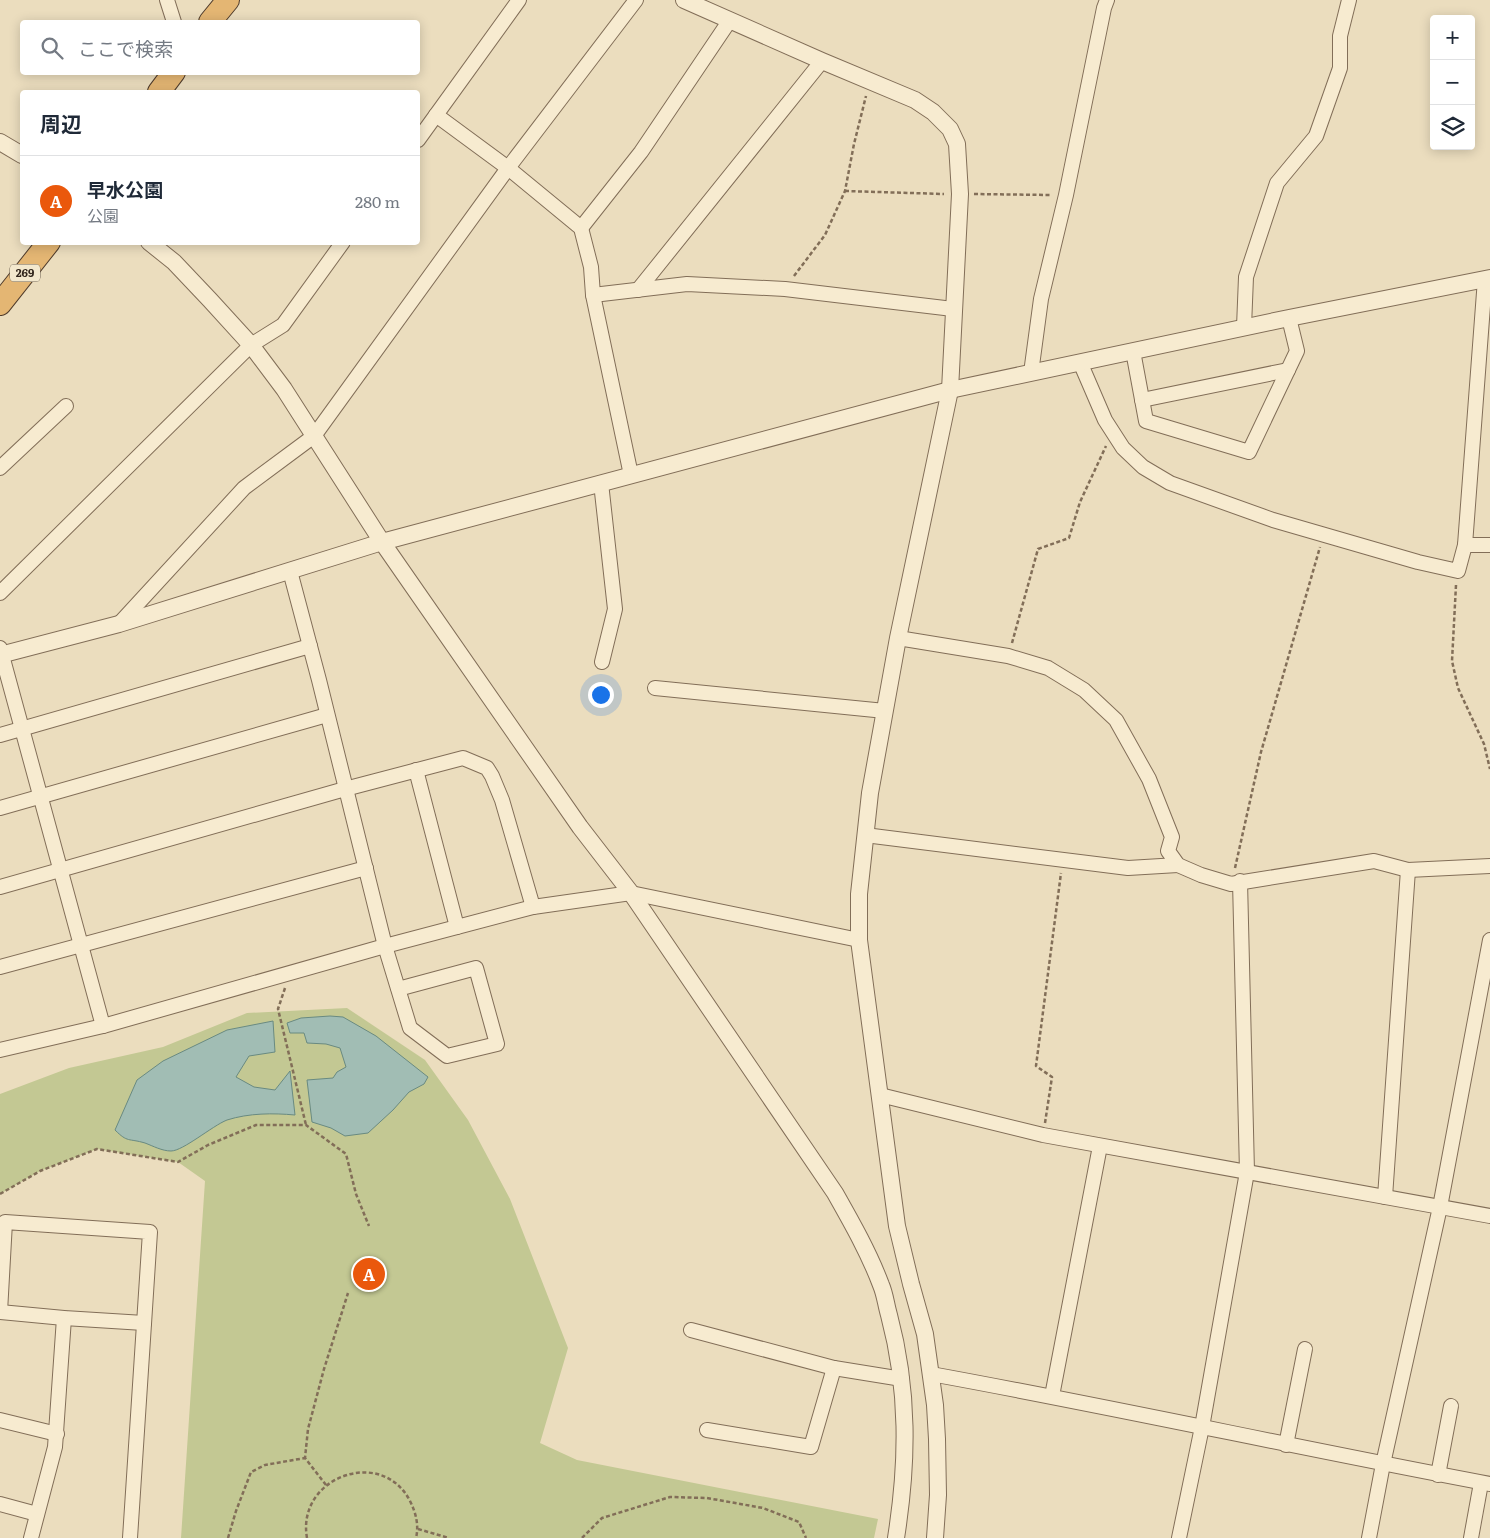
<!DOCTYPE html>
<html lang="ja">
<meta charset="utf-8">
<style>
:root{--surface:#fff;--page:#f6f6f7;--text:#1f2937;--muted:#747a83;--line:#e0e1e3;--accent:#ea580c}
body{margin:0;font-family:Literata,"Noto Sans JP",serif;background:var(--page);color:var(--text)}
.controls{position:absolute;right:15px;top:15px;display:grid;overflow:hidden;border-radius:5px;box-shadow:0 2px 12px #0003}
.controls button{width:45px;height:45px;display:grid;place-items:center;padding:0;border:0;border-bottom:1px solid var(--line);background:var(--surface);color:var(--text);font:25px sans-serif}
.you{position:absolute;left:600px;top:694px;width:18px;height:18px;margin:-12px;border:4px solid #fff;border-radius:50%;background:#1a73e8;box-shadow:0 0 0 8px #1a73e833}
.badge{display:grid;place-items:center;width:32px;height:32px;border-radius:50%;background:var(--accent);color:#fff;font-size:16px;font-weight:700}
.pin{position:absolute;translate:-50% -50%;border:2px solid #fff;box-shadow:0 1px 5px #0006}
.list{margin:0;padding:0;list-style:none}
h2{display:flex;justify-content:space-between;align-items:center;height:65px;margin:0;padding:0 20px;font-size:21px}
h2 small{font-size:16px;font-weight:400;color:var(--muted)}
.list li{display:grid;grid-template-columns:32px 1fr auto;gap:15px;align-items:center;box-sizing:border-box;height:90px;padding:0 20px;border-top:1px solid var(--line)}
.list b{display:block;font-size:19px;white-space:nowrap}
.list p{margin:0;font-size:16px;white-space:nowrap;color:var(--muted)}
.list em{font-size:16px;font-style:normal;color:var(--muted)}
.icon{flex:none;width:28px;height:28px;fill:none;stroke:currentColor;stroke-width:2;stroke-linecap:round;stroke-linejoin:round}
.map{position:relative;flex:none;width:1490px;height:1538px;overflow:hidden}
.search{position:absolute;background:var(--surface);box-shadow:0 2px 12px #0003;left:20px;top:20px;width:400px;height:55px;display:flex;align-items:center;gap:12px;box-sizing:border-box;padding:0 18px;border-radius:5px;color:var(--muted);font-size:19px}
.panel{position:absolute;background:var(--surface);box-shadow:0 2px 12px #0003;left:20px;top:90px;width:400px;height:155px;border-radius:5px}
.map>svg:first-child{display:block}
.green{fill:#c3c893}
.water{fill:#a1bdb4;stroke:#698a81}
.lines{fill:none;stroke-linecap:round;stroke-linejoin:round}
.minor-casing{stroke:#826e58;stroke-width:16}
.tertiary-casing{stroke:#826e58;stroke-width:18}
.trunk-casing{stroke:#503c2c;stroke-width:24}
.path{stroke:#826e58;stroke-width:2.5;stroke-dasharray:4 2.5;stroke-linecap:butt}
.minor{stroke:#f7ebd0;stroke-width:14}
.tertiary{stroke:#f7ebd0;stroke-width:16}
.trunk{stroke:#e4b673;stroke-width:22}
.labels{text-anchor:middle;stroke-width:5;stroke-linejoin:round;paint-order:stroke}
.shield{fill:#f3e8cd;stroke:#6c6051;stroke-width:1}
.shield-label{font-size:11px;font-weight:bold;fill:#32261c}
</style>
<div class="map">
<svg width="1490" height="1538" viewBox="0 0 1490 1538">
<rect width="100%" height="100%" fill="#ebddbe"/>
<path class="green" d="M347,1008L425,1060L468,1120L510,1199L568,1348L540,1443L577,1460L878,1519L874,1538H181L205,1181L178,1162L97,1149L40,1171L0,1194V1094L69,1068L163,1047L247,1013Z"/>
<g class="water">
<path d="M330,1016L343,1017L376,1036L428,1077L424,1084L409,1092L393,1110L368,1133L345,1136L331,1128L312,1122L307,1080L333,1078L337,1072L346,1067L340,1048L326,1044L307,1043L304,1033H290L287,1023L301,1018Z"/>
<path d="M273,1021L275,1052L249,1056L236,1077L254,1087L275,1090L290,1071L295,1115C273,1113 249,1113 227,1120C212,1126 183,1151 171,1151C162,1151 153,1146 145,1143C128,1138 128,1143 115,1130L137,1080L163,1061L227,1030Z"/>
</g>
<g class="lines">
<defs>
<g id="minor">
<path d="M167,0L174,22"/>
<path d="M436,115L508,168L581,228L591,267L593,295L631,475"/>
<path d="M418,140L519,0"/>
<path d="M581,228L641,152L730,20"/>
<path d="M638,290L822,61"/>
<path d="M593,295L687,284L785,289L953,309"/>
<path d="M1244,327L1246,277L1277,183L1316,136L1340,68V36L1349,0"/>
<path d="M1133,351L1146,421L1249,452L1297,351L1289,318"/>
<path d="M1080,362L1105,420L1123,448L1143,467L1170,483L1273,520L1418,562L1458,571L1465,545L1485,279"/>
<path d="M1031,373L1041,299L1066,195L1104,8L1107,0"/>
<path d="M1142,400L1288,370"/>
<path d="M0,468L66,406"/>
<path d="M601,483L615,609L602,662"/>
<path d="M1465,545H1490"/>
<path d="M290,571L319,680L385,946L410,1028L447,1056L497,1044L476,968L398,989"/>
<path d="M0,593L251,345L283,325L343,242"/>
<path d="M119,624L244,488L314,436L508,168L636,0"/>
<path d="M898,638L1008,656L1048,668L1084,690L1116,720L1149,779L1172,837L1168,851L1178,865L1201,875L1231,884L1374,861L1408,870L1490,866"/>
<path d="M0,648L103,1026"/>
<path d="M655,688L885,711"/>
<path d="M0,735L310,646"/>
<path d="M416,770L457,927"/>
<path d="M0,808L327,715"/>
<path d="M865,835L1128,868L1178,865"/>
<path d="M0,887L345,789L463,758L487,768L492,776L502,800L533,907"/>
<path d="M0,967L366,868"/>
<path d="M0,1050L103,1026L385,946L533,907L631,893L859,940"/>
<path d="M880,1095L1043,1135L1490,1216"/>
<path d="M1385,1197L1408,870"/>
<path d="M0,1312L5,1222L150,1232L130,1538"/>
<path d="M0,1312L64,1318L144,1323"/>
<path d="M691,1330L834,1368L902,1379"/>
<path d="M931,1374C1118,1408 1303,1449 1490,1484"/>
<path d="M1052,1396L1100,1146"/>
<path d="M0,1420L57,1434"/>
<path d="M707,1430L811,1447L834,1368"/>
<path d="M1286,1445L1305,1349"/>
<path d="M1438,1475L1451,1406"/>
<path d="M0,1504L37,1514"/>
<path d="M31,1538L55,1447L64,1318"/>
<path d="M1179,1538L1202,1427L1247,1172L1240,881"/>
<path d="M1369,1538L1383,1464L1440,1207L1490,940"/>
<path d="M1471,1538L1481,1483"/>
</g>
<g id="tertiary">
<path d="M684,0L822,61L915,100L933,112L950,129L957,144L960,194L950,390L898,638L870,793L859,894V940L897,1226L911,1284L925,1334L935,1405L937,1439L938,1495L935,1538"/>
<path d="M0,142L22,155"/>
<path d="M149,242L174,262L210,300L251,345L284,389L382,542L580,827L631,893L835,1193C852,1223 869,1253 881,1285C885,1294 886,1305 889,1315C909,1390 908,1462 896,1538"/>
<path d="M0,655L119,624L382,542L950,390L1289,318L1490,278"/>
</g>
<g id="trunk">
<path d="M210,22L228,0"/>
<path d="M159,92L174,72"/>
<path d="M0,304L49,242"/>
</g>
</defs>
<use href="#minor" class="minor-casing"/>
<use href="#tertiary" class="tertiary-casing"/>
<use href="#trunk" class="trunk-casing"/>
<g class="path">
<path d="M845,191L944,194"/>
<path d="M974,194L1051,195"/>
<path d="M794,276L825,235L845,191L854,144L866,96"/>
<path d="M1456,585L1452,661L1458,688L1484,744L1490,769"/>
<path d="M1012,643L1038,549L1069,538L1080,502L1106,446"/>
<path d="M1235,868L1261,752L1320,547"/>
<path d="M285,988L278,1009L306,1125"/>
<path d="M1045,1123L1052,1077L1036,1066L1061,873"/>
<path d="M0,1194L40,1171L97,1149L178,1162L208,1145L256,1125H306L346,1154L356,1194L369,1226"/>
<path d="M326,1485L305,1458L308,1429L324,1369L348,1293"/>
<path d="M418,1529L449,1538"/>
<path d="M228,1538L236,1511L251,1472L265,1465L305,1458"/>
<path d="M307,1538C296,1477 382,1446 410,1501C416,1513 419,1525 416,1538"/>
<path d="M582,1538L602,1518L670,1497L707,1498L763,1508L799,1522L806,1538"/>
</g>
<use href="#minor" class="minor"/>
<use href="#tertiary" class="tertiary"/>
<use href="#trunk" class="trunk"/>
</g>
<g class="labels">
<rect class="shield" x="10" y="264.5" width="30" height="17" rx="4"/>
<g class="shield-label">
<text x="25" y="277">269</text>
</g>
</g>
</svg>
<div class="controls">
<button>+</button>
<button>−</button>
<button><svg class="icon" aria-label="layers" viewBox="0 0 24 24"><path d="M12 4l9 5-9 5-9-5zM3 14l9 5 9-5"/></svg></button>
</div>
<div class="you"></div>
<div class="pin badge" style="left:369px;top:1274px">A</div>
<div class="search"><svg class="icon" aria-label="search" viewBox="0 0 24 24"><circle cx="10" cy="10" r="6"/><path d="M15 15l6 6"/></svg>ここで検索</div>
<section class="panel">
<h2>周辺<small></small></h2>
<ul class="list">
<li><span class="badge">A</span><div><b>早水公園</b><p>公園</p></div><em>280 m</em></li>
</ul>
</section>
</div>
